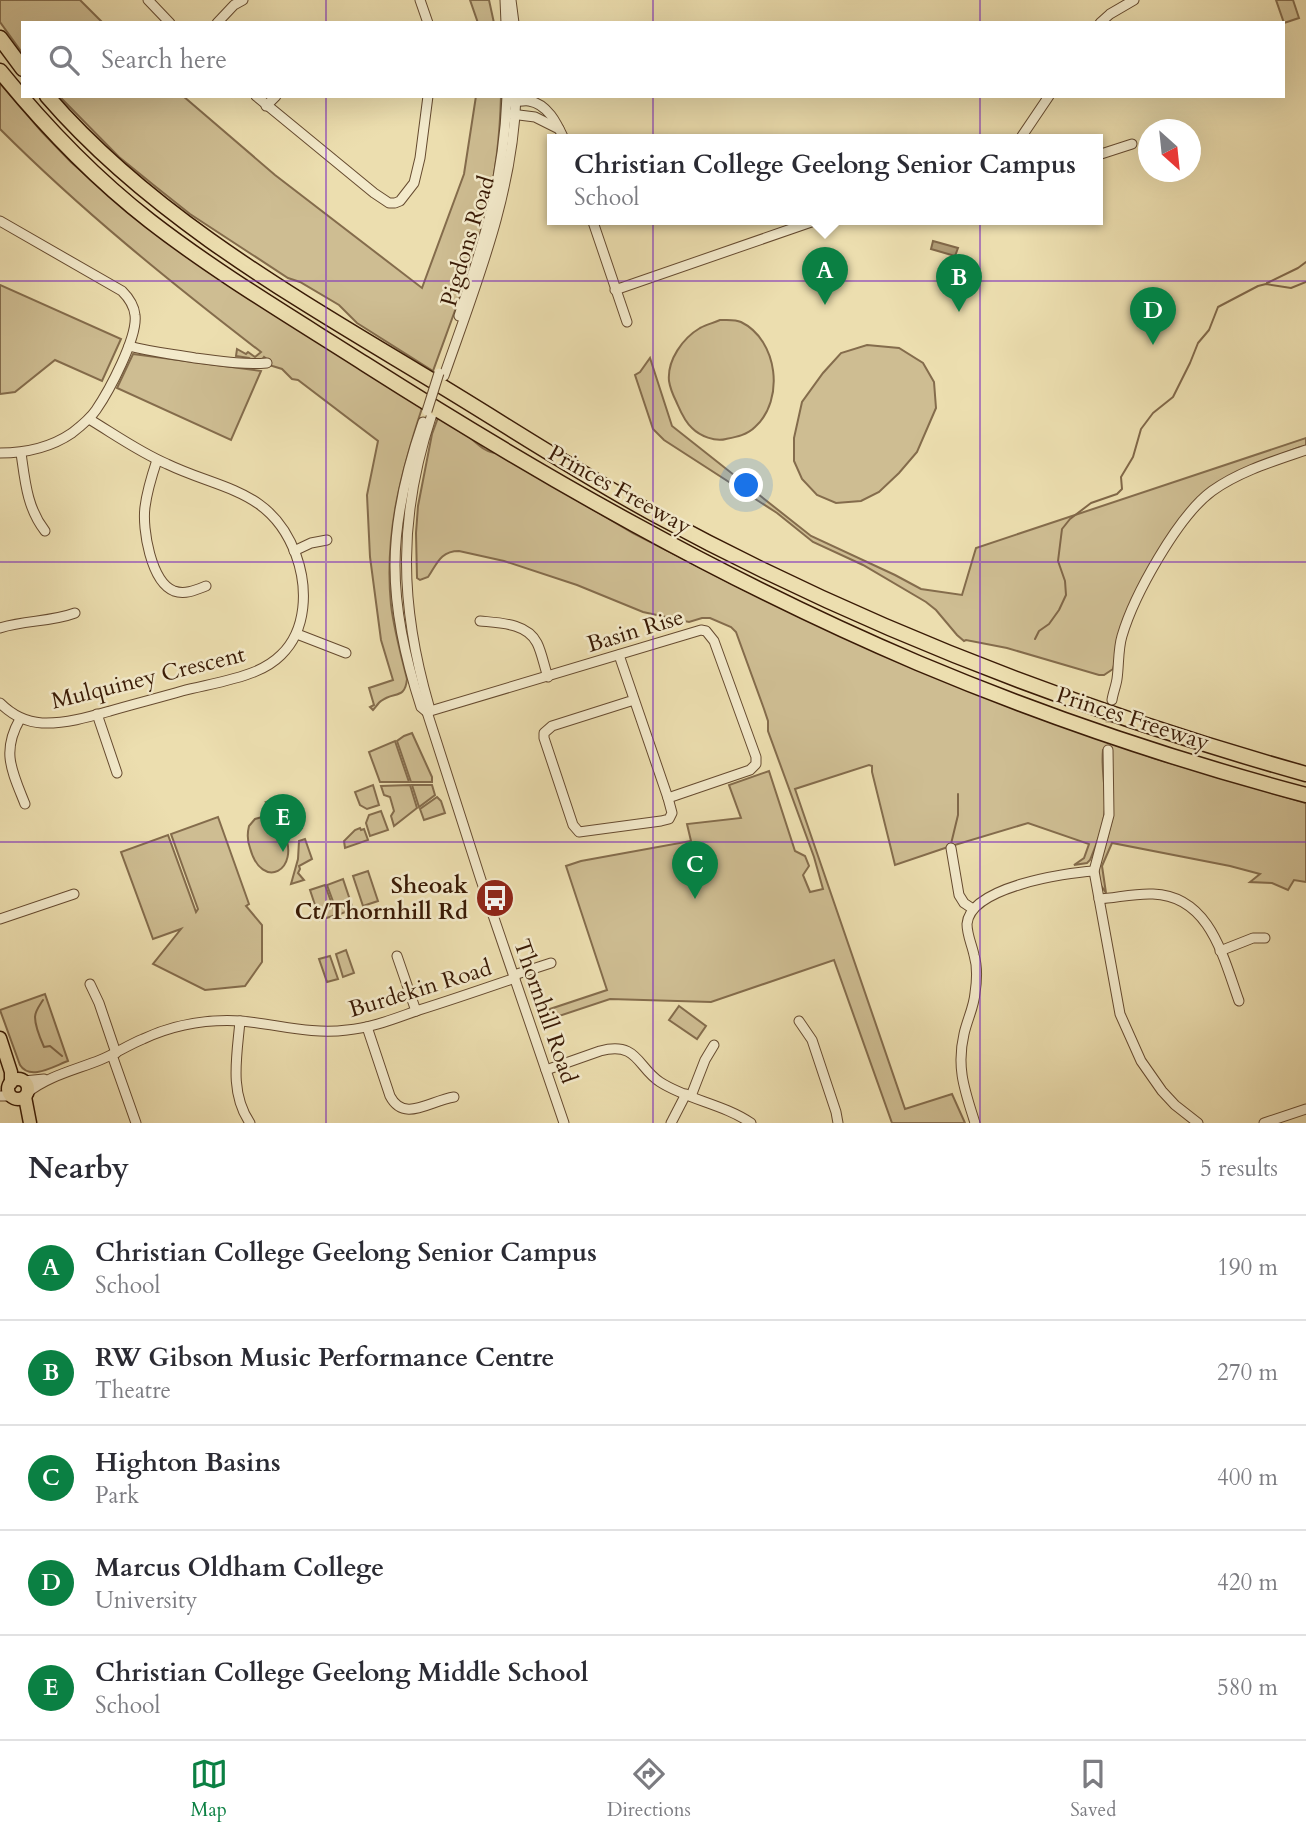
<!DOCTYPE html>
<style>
:root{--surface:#fff;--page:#f2f2f3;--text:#2b2b33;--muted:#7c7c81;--line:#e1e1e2;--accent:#0b8043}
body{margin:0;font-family:Cardo,serif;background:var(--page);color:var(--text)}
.compass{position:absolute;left:1138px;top:119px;width:63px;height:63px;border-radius:50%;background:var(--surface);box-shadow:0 7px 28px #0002;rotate:153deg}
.you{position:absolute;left:747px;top:486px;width:24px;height:24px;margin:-18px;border:5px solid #fff;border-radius:50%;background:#1a73e8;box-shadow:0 0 0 10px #1a73e833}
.badge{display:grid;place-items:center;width:46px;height:46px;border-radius:50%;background:var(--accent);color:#fff;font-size:23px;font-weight:700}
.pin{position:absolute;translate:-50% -58px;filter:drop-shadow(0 2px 4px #0008)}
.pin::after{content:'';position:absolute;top:37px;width:24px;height:21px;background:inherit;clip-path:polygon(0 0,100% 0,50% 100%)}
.popup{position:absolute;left:547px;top:134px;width:556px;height:91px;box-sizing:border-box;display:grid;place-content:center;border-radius:0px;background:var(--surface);filter:drop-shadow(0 2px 5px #0005);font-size:23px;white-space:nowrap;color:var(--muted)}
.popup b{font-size:26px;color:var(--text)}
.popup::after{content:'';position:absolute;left:50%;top:100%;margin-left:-14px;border:14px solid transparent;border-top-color:var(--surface)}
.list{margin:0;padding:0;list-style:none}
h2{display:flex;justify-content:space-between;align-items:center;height:91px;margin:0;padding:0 28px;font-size:30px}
h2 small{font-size:23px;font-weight:400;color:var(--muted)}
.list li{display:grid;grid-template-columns:46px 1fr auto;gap:21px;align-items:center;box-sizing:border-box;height:105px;padding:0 28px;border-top:2px solid var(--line)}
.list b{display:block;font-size:26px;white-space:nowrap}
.list p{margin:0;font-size:23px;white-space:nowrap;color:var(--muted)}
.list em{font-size:23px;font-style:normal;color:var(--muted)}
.icon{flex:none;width:38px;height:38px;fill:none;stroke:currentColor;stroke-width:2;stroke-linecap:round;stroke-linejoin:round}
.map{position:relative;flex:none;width:1306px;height:1123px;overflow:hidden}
.search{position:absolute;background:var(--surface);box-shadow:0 7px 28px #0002;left:21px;right:21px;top:21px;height:77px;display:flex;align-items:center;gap:18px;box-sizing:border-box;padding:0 24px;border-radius:0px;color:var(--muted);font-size:26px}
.sheet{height:616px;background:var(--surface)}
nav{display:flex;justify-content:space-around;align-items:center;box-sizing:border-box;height:98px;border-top:2px solid var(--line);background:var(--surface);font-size:19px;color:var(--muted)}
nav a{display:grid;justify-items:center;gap:4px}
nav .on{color:var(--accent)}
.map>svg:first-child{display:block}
.green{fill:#cebd92;stroke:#846c4c;stroke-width:2}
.water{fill:#af9b75;stroke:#806748;stroke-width:2}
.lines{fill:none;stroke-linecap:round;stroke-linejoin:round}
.stream{stroke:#806748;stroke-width:2}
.minor-tunnel{stroke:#c8b78d;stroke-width:9;stroke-dasharray:9 4.5;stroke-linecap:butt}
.minor-casing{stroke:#664b30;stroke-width:11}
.major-casing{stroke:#391a05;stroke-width:15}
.highway-casing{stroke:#391a05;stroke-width:17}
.minor{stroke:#f3eacb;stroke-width:9}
.major{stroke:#ecdeaf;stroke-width:12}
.highway{stroke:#ecdeaf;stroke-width:14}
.minor-bridge-casing{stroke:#664b30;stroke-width:11;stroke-linecap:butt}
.minor-bridge{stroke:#f3eacb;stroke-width:9}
.grid{fill:none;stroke:#7b2cbf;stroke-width:2;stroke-opacity:0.55}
.labels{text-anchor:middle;stroke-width:5;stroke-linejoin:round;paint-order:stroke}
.street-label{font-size:23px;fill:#391a05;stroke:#f3eacb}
.poi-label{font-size:23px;font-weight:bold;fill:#391a05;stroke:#f3eacb;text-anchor:end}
</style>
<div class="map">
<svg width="1306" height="1123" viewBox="0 0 1306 1123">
<rect width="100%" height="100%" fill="#ecdeaf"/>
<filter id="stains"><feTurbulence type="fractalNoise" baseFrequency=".00286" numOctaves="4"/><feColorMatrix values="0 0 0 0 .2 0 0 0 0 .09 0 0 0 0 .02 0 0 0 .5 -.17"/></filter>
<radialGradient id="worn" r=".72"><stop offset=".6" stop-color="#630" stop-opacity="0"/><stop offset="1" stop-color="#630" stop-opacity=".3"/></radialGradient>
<g class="green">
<path d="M0,0H80L103,23H23V54L0,22Z"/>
<path d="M470,0H489L494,23H478Z"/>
<path d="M1276,0H1293L1299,18L1284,23Z"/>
<path d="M0,83L42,132L71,162L123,208L423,405C401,472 384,534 391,605C394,630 401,655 407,679C405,700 394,691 381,701C379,702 375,708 373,710L370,707L374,705L369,688L393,680L381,640L370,557L367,495L378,441L298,380L292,379L282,369L269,365L268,360L264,357L261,361L255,363L249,358L236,356L237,349L246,354L248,352L255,357L261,352C170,282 81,210 0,129Z"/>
<path d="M59,96H183L275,175L422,288L464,174L476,96H501C500,134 496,172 487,208C474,263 452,318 433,371L357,323L339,305L300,282L288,278L190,214L156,187L119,157Z"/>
<path d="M0,285L121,339L102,381L55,360L15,392L0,394Z"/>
<path d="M720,320C726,320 735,319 741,322C778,340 785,400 755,427C747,435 736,437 726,439C715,442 700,436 692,428C684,421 680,410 676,401C673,395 670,387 669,381C667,360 683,338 700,328C706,325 713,323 720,320Z"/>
<path d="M867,345L899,348L923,363L934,382L936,408L917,452L899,473L879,492L861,501L836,503L817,495L802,479L794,461V438L802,402L823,373L841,353Z"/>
<path d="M133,354L261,371L231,440L117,388Z"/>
<path d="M650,358L672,426L811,536L895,575L921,589L962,595L976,548L1306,438V446L1300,447L1269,459L1219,484L1154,562L1117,653L1113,669L1104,675H1099L1007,648L966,640L964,641L957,635L936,610L926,602L863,565L813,542L777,513L664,440L653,429L635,375L640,372Z"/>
<path d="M439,415C448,422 460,428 468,436C477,443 485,453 497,453L633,533L744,590L1153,758L1306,803V882L1294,880L1288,890L1272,883L1250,882L1260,874L1230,866L1112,843L1102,866L1106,893L1100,884L1098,867L1104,850L1113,816L1111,751L1103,750C1101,767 1105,783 1105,800C1106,822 1098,840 1090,860L1087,863L1074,865L1084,858L1089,844L1028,823L948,847L895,865L872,772V766L869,765L795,789L905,1109L952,1094L965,1123H892L834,960L711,1002L610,999L547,1020L544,1011L607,990L566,866L581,861L691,841L687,824L741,818L729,785L769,771L795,851L805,856L809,866L803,875L810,892L823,889L814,857L768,731V721L764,709L736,632L731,627L710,618H702L689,622L643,612L577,585L504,561L459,551C440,551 437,564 428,577L420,580L417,578L416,533L418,506L432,434Z"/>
<path d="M412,733L432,777V782H411L397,741L404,736Z"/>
<path d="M395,741L409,782H380L369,752Z"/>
<path d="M373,785L379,805L367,809L360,805L355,792Z"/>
<path d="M410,785L417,808L394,826L391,816L394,811L390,797L384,795L381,786Z"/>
<path d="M412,785H432L435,795L419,807Z"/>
<path d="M437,797L441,801L445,813L424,820L420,809Z"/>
<path d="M277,798L276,805L281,809L291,813L296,810L302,828L296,831L291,823L266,802Z"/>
<path d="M381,811L388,830L370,836L366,823L369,815Z"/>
<path d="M218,817L249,904L246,906L262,925V962L245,986L205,990L153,964L181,929L153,939L121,852L168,835L196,912L198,909L171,834Z"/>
<path d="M262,817C272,819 279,824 284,833C301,870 262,892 250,848C247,840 247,834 249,826L255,819Z"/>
<path d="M360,828L361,830L364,829L368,840L345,848L344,841L355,830Z"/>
<path d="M305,839L312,859L299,866L300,869L298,873L304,880L291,884L298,859L299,841Z"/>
<path d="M368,871L378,901L363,906L353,876Z"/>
<path d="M343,879L353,909L338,915L327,885Z"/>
<path d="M325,885L336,915L320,920L310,890Z"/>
<path d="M346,950L354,973L343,977L336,954Z"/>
<path d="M330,956L338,979L327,982L319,959Z"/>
<path d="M45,994L68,1061C54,1066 30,1081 20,1065L0,1010Z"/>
<path d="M679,1006L706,1026L697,1039L669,1020Z"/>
</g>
<path class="water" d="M933,241L958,248L955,256L931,249Z"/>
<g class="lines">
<g class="stream">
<path d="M1267,283L1298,268L1306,262"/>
<path d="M1035,639L1039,631L1049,624L1059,610L1066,595L1065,581L1058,561L1062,529L1070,519L1091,503L1117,494L1122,489L1121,477L1133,457L1141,429L1153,413L1173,397L1190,363L1198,343L1209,330L1218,307L1258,286L1266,284L1291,288L1306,282"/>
<path d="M951,844L958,815V794"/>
<path d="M43,1000C40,1005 35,1011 35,1017C35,1026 40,1038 44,1047L50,1046L62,1056"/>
</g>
<path class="minor-tunnel" d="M1108,750L1111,708"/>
<defs>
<g id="minor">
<path d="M148,0L170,23"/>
<path d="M420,0L428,23"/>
<path d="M505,0L506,23"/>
<path d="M511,0L514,23"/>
<path d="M217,23L234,5L243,0"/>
<path d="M1100,23L1110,14L1134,0"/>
<path d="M256,96L374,193L389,203H395L400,201L414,183L420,158L428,96"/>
<path d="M511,102C517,102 524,100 529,101C548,104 557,124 564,139"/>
<path d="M266,106L276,96"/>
<path d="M511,114L535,117L559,129"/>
<path d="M1020,139L1049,96"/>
<path d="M1098,155L1132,144"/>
<path d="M592,219L627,322"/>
<path d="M0,221L122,291C129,298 134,305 135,315C138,337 109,391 96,410C90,419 81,426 72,433C50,448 26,453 0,453"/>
<path d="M615,290L820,219"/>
<path d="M459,316C485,239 504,178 507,96"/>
<path d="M129,346C151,352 173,354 195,358C219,361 243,365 267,363"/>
<path d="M444,376C476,284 513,194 516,96"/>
<path d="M432,414C398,516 399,603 429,706L427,712L481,880L564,1123"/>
<path d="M423,422C386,529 386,600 421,707L427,712"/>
<path d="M21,453C25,481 27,508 45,531"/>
<path d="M157,460C152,475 147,491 145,507C142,529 151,582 174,591C185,595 196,590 206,586"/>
<path d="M294,551L311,543L327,540"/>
<path d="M480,621C500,623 527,623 537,643C542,653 544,666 548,677"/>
<path d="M0,628C25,620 51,622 75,613"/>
<path d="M297,634L346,653"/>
<path d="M619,655L668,798L672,813L669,819L661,821L579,832L573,825L544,738V733L552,726L634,700"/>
<path d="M1112,700C1113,693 1116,686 1117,679C1119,665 1118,649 1122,636C1134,595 1178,516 1212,491C1240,471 1274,461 1306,450"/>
<path d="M0,703C12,715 25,722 42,723C65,724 89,717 110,711C134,704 158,698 182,691C205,685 232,681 254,672C264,668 274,662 281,655C307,630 308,588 296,555C272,489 221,490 167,464C139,452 114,434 89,419"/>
<path d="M427,712L701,630L706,631L714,641L756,757V764L750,770L668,798"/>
<path d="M97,714L117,773"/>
<path d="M20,719C1,752 12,771 25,804"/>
<path d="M1108,750L1109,815L1094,871L1120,1014L1141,1061L1162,1091L1175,1105L1198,1123"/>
<path d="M951,848L959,895L964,903L973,909"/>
<path d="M1099,899C1116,898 1135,893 1153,894C1210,896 1223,957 1239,1001"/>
<path d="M0,919L74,894"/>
<path d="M1220,951L1253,938H1265"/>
<path d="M397,956L416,1011"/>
<path d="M514,975L551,963"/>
<path d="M90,984L99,1003L116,1053"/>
<path d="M240,1021C237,1056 229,1092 250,1123"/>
<path d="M799,1021L812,1040L836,1112L838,1123"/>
<path d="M367,1027L390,1096C404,1123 429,1101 454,1097"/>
<path d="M112,1055L136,1123"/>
<path d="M546,1070L600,1051C638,1041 637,1067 660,1082C688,1100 723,1104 751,1123"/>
<path d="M24,1081L44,1079"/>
<path d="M27,1093C48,1076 75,1070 100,1060C115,1054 128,1045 143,1039C173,1025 208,1019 241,1021C277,1024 311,1035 347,1030C372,1028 396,1018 419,1010C451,1000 483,989 515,978"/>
<path d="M0,1096H11"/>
<path d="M691,1096L705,1060L714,1045"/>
<path d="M671,1123L686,1094"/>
<path d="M975,1123C965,1091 956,1068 964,1034C967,1020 974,1007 975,993C977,980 978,968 974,955C972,945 967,935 967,924C970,887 1064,873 1094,871"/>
<path d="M1264,1123L1306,1109"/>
</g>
<g id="major">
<path d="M0,1038L11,1072V1083"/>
<circle cx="18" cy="1089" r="10"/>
<path d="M25,1097L30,1123"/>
</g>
<g id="highway">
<path d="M0,38L23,69"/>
<path d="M0,71C43,124 96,179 150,221C217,273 293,318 365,364C541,476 725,581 918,663C1044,716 1174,760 1306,795"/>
<path d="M47,96C148,213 287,293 418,372C497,419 573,470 654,514C860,626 1081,711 1306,774"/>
</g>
</defs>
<use href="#minor" class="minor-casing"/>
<use href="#major" class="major-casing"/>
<use href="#highway" class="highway-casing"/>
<use href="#minor" class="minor"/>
<use href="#major" class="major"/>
<use href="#highway" class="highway"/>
<defs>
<path id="minor-bridge" d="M427,411L439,373"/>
</defs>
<use href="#minor-bridge" class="minor-bridge-casing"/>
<use href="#minor-bridge" class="minor-bridge"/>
</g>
<path class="grid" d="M326,0V23M653,0V23M980,0V23M326,96V1123M653,96V1123M980,96V1123M0,281H1306M0,562H1306M0,842H1306"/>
<defs>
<symbol id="bus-disc" viewBox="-11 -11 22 22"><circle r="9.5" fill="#8f2418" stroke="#f3eacb"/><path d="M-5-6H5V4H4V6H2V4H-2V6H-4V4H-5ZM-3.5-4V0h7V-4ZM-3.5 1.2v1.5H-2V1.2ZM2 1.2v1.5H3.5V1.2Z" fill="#fff"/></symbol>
</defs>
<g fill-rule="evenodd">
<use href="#bus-disc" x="473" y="876" width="44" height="44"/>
</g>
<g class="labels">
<g class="street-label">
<text transform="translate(467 241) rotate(-73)" y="8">Pigdons Road</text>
<text transform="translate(620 489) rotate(29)" y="8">Princes Freeway</text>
<text transform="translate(635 630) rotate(-17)" y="8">Basin Rise</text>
<text transform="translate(148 677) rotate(-14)" y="8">Mulquiney Crescent</text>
<text transform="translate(1133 718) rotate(18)" y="8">Princes Freeway</text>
<text transform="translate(420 988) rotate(-17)" y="8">Burdekin Road</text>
<text transform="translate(546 1011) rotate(71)" y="8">Thornhill Road</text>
</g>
<g class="poi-label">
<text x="468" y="893">Sheoak<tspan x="468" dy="26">Ct/Thornhill Rd</tspan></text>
</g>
</g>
<rect width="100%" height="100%" filter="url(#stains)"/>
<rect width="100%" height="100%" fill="url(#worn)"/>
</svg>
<svg class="compass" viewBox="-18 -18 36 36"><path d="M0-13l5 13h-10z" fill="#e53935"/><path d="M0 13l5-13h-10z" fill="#7c7c81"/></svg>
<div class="you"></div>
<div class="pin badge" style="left:825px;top:305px">A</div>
<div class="popup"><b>Christian College Geelong Senior Campus</b>School</div>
<div class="pin badge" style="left:959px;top:312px">B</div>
<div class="pin badge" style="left:695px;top:899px">C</div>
<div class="pin badge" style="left:1153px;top:345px">D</div>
<div class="pin badge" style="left:283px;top:852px">E</div>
<div class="search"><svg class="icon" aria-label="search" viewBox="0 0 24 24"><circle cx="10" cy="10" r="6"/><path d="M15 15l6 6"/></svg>Search here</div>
</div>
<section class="sheet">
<h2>Nearby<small>5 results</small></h2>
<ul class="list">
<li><span class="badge">A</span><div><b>Christian College Geelong Senior Campus</b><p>School</p></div><em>190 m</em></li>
<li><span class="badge">B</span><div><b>RW Gibson Music Performance Centre</b><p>Theatre</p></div><em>270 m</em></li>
<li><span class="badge">C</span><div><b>Highton Basins</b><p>Park</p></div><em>400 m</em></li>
<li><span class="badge">D</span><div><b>Marcus Oldham College</b><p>University</p></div><em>420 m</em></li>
<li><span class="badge">E</span><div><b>Christian College Geelong Middle School</b><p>School</p></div><em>580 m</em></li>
</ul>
</section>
<nav>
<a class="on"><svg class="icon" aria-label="map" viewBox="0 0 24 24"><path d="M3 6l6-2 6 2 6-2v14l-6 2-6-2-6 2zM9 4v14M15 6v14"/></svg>Map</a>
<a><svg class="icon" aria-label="directions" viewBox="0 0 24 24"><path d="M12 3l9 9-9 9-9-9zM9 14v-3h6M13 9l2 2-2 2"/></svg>Directions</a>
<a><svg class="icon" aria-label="saved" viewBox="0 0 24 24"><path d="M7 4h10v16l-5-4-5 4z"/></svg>Saved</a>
</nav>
